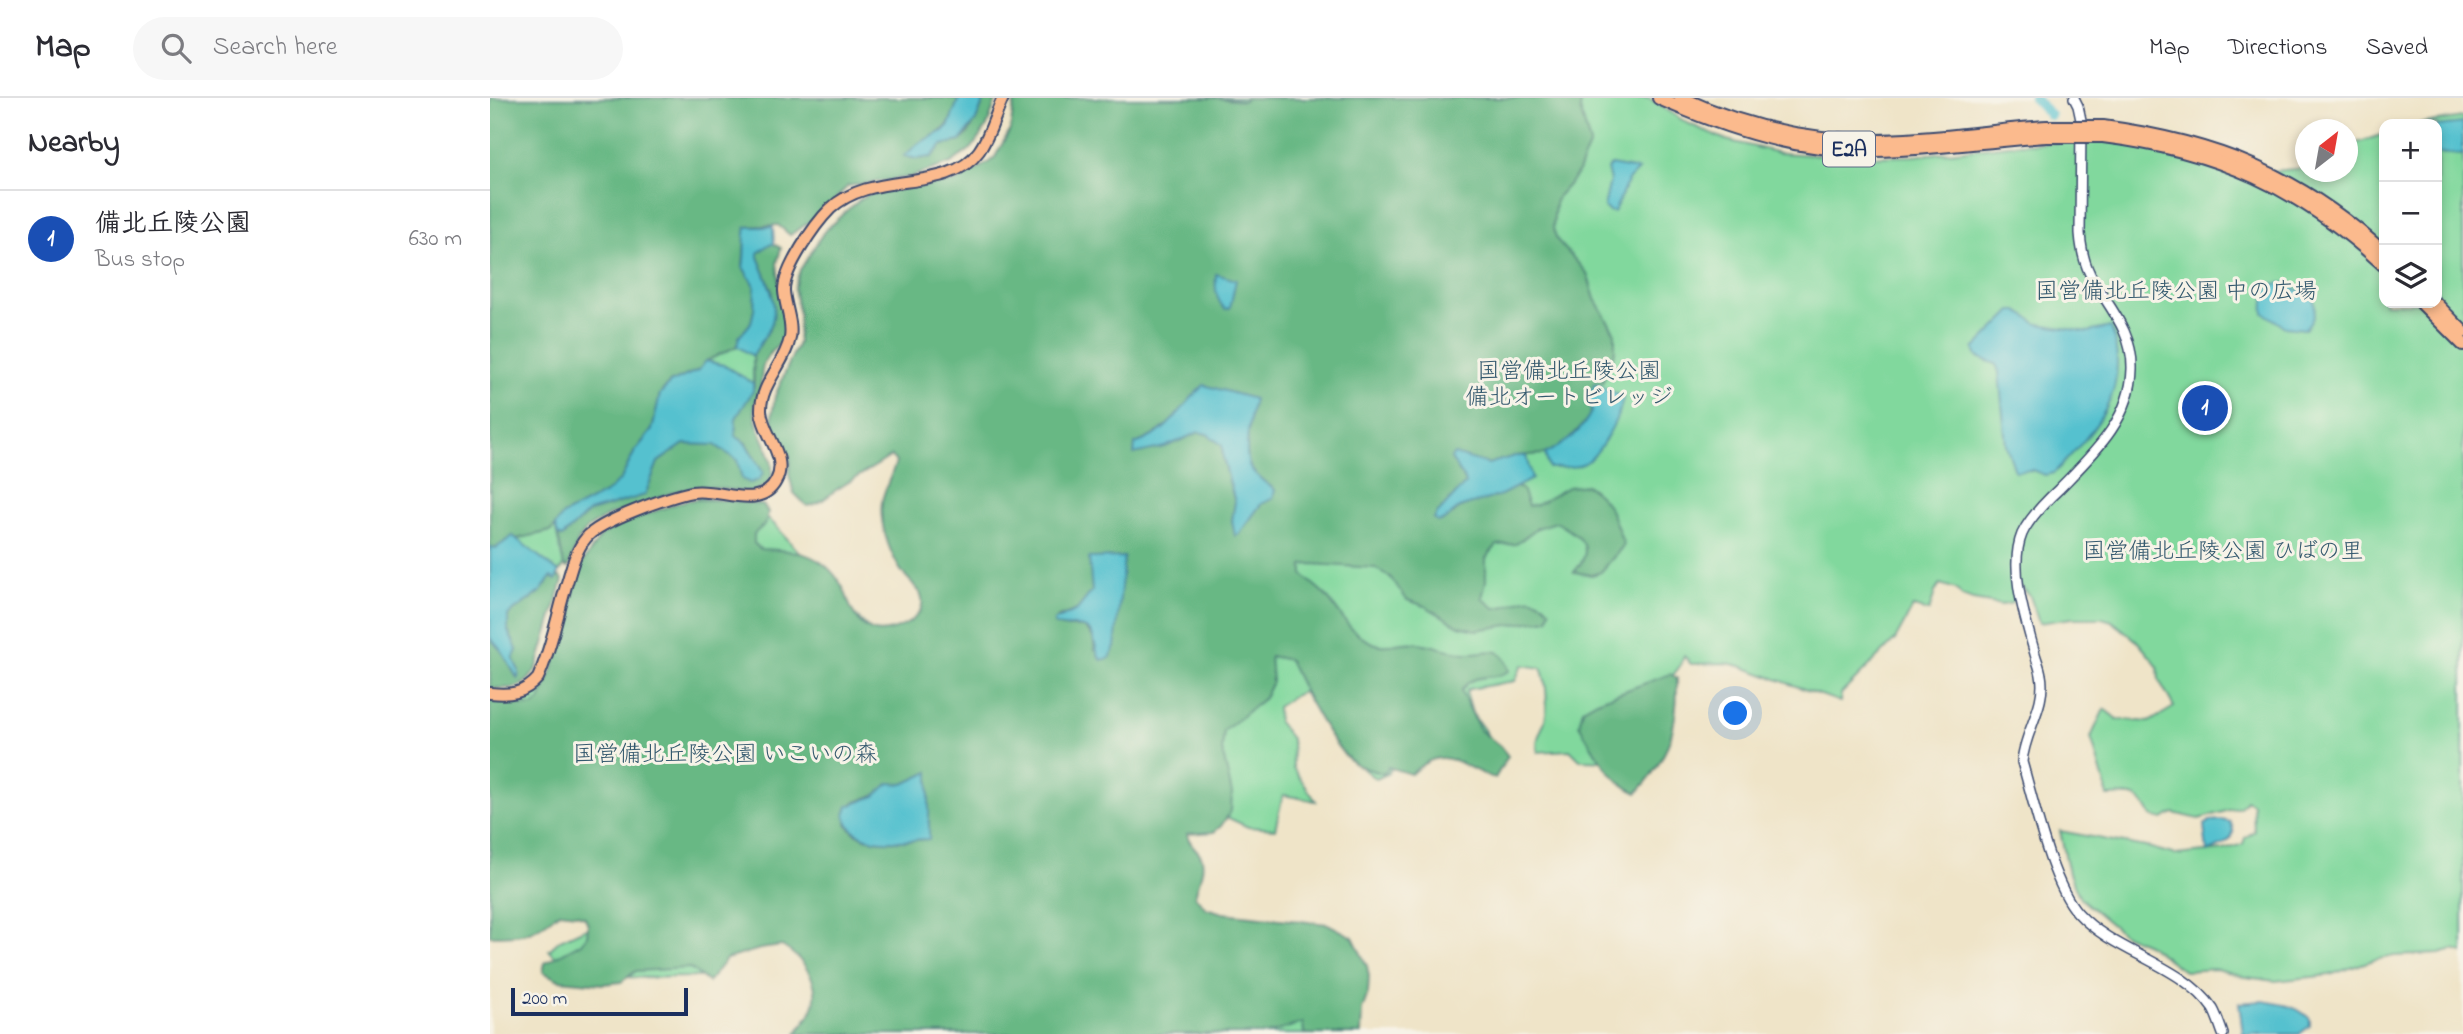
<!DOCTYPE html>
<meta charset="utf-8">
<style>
:root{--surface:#fff;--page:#f7f7f7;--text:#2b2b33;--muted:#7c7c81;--line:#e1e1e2;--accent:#c8321e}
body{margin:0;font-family:"Indie Flower","Klee One",sans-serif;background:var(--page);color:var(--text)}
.controls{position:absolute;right:21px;top:21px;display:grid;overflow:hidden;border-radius:14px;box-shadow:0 4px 10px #0003}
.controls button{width:63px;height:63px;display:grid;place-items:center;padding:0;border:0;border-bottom:2px solid var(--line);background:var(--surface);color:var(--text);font:35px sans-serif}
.compass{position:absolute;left:1805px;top:21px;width:63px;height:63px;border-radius:50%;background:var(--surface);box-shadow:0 4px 10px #0003;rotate:31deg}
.scale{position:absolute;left:21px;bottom:18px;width:177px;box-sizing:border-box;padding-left:7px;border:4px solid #1b2f5e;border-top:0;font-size:19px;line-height:24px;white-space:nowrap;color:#1b2f5e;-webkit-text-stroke:5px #f7f3e8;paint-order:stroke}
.you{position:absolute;left:1246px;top:616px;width:24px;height:24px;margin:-18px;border:5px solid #fff;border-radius:50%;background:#1a73e8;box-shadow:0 0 0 10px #1a73e833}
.badge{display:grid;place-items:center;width:46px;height:46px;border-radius:50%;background:var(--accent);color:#fff;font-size:23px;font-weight:700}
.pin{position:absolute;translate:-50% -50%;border:4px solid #fff;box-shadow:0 2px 7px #0006}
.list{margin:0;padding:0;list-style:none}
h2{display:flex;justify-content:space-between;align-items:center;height:91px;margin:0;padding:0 28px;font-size:30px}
h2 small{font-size:23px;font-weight:400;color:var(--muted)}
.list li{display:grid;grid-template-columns:46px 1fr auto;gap:21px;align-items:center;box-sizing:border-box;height:98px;padding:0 28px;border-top:2px solid var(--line)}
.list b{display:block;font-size:26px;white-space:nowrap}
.list p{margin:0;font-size:23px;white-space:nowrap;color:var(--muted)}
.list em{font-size:23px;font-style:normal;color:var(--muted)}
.icon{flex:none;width:38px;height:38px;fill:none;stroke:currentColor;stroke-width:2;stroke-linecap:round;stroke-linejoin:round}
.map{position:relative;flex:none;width:1973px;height:936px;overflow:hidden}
header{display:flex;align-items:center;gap:42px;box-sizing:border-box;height:98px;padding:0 35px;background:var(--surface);border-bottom:2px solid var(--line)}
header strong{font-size:33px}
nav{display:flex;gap:38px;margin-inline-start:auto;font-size:24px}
.search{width:490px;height:63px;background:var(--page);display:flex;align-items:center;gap:18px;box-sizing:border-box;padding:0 24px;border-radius:38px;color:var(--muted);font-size:26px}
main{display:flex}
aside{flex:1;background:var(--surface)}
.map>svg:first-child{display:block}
.green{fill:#81d89d;stroke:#4e847e;stroke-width:2}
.forest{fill:#68b884;stroke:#427471;stroke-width:2;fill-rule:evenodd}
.water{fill:#55c1cf;stroke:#387896;stroke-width:2}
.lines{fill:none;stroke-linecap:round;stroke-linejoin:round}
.river{stroke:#55c1cf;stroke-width:10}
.minor-casing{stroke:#3b4a6e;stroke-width:12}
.major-casing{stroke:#3b4a6e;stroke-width:14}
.highway-casing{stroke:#3b4a6e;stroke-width:16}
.minor{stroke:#fff;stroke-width:9}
.major{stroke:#fbba8d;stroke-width:10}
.highway{stroke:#fbba8d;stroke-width:12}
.highway-bridge-casing{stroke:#3b4a6e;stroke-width:16;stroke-linecap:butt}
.highway-bridge{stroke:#fbba8d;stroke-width:12}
.labels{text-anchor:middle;stroke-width:6;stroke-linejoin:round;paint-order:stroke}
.shield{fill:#f7f3e8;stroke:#5d6a87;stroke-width:2}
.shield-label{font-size:21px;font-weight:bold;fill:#1b2f5e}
.park-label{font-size:23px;fill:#34596e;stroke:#f7f3e8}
</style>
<header>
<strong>Map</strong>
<div class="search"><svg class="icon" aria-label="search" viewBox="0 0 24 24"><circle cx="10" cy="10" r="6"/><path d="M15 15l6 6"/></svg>Search here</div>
<nav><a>Map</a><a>Directions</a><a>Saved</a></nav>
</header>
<main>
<aside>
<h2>Nearby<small></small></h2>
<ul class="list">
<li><span class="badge" style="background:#1a4fb4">1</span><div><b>備北丘陵公園</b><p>Bus stop</p></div><em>630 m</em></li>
</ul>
</aside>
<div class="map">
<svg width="1973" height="936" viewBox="0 0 1973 936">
<rect width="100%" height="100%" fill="#f7f3e8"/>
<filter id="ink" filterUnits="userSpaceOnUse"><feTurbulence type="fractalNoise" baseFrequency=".0143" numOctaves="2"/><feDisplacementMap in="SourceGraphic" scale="14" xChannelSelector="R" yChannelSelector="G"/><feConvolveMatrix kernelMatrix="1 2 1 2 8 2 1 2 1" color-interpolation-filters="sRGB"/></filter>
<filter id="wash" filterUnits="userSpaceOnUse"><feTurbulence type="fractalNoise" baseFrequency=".00686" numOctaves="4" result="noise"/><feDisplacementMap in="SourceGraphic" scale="28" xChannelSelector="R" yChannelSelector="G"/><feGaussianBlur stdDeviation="1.57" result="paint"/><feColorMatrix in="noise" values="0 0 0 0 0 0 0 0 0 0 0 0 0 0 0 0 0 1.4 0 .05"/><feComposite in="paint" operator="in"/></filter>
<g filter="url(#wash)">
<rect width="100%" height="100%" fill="#efe4c8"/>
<g class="green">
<path d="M542,0H1159L1197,25L1236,42L1290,55L1364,59L1423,58L1528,46L1612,43L1650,47L1707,60L1751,76L1815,70V74H1857L1858,48L1894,36V205H1947V26H1928L1973,19V855L1964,852L1949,856L1904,858L1883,862L1840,877L1785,883L1756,879L1726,871L1694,873L1657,846L1633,836L1590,800L1579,776L1570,733L1661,750L1686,757L1734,752L1753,746L1755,740L1764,733L1763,706L1756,702L1750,709L1709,721L1683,715L1673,721L1661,718C1649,694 1644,697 1618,698L1601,639L1614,611L1627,621L1659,624L1684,609L1669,582L1668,570L1663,562L1647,543L1622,523L1612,520H1582L1549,525L1540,498L1526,483L1528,497L1522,505L1512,507L1483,502L1472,498L1466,491L1450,486L1445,494L1439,513L1423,509L1405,542L1351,596L1350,604L1250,568L1237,565L1201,566L1194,558L1190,568L1169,596L1133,663L1090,662L1080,652L1048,654C1045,639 1051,636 1055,622C1058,609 1057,582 1051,570L1032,567L1025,583L979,591L976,594L982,615L997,636L990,641L906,665L897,676L886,681C851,656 837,626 812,593L787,609L788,624L802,642L803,670L826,703L793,697L785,731L758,729L730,716L601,731L870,936H322L329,903L320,856L284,842L223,865L211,879C169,878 87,889 59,852L70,842L101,828L13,605L37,599L50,593L66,571L79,507L89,480L117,435L133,423L167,416L210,399L261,407L285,427L364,516L395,546L453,518L409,362L353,118L370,101L475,100L508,67Z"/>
<path d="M247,248L263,258V285L233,267L216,263Z"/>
<path d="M65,428L74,468L69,474L26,441L61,433Z"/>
</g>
<g class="forest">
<path d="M0,0H469C458,32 459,30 429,45L441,59L452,47L470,43L477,37L486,22L495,0H507L497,28L482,50L461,65L420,79L358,88L331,116L300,137L288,127L256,129L253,169L265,189L264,212L261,225L249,239L247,248L216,263L209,272L179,285L170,296L162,332L145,353L131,381L117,394L73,417L61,433L26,441L23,438L6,450L0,449Z"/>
<path d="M525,0H727L753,3L756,0H1092L1090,11L1100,46L1086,78L1068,98L1065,106L1063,130L1067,142L1097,175L1105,201L1125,235V253L1112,285L1104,286L1102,312L1098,321L1076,345L1055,356L1025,358L998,366L964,357L961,360C965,370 974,376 975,386L947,416H963C974,404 1009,398 1026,389L1032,391L1038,408L1046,407L1078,389L1096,387C1123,404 1123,421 1134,447L1111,474L1102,477L1084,474C1108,448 1089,438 1066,424L1047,430L1026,446L1007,447L996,460V483L992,500L1005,510C1028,509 1038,488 1060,512L1058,521L986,532L969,528L935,508L917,502L900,479L885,470L821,466L813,467V476C820,485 829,490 836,498C853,517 859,537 886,546C894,549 905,546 913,545C935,542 956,554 977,555C1000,556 1012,543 1019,573C1002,584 983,573 971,593L990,632L1010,648L1018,658L1005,680C970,671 956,642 921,676L898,669L894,676C885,673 875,671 867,667C844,655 810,587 799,562L780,558L782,584L774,600L734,633L732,652L742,695L741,713L731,728L724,734L697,736C699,746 704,748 710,756C717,767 708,785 705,798L716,810L733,815L838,826L863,839L877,868L879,878L878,895L872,912L871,936H814L813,925L777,936H306C311,928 318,921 322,912C333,886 314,861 292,848L270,851L236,861L218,884L200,870L146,873L131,884L113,886L69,882L53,874L55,865L91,845L97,838L98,827L95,819L87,816L69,814C41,838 36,837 0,838V601L34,608H43L50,603L62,573L91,467L111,438L131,425L197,402H236L273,407L278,414L276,425L264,436V445L270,451C305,452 333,454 352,488C356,494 357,501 360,508C364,518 373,531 385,533C402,537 436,521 432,501C430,489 416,481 410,471C399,453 387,421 393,399C396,388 402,376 406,364L401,358C384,370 364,380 346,392C336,399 330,407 317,408L304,395L299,377L300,359L283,326L282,317L285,298L308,245L309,217L304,190L310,172L333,135L357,112L380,95L465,84L498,65L505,59L520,32ZM706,295L763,301C760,317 753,355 760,369C766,379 776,385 785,392L783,400L771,406L749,436L742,423L745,405L733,360L732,347L717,336L709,334L675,349L645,346C675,335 687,318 706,295ZM634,459L631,481L605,553L603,539L594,529H571L564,526L568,519L587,512L602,493L600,461ZM439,674V741C415,742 370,751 357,725L363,705L414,686Z"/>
<path d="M278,146H284L291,150L287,165L295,237C291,247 284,250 278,258C269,269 273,282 269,295C269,298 266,301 265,305C261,333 290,356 280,384L262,395L213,388L187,393L117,418L97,431L88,443L78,470L74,468L68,437L72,439L99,414L155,397L168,364L194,346L225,347L248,362L269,368L256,345L245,339L246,320L264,289L263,258L281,228L282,193L268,159V155Z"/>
<path d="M69,478L73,482L47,569C35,592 24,591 0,590V540L11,552L27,580L29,573L23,560L27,552L18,532V517L51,493L61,479L66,481Z"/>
<path d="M1180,576L1187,580C1188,629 1180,658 1147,695C1119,683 1104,652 1089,627L1093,611L1107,603Z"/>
</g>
<g class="water">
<path d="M469,0H495L486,22L470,43L452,47L441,59L427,61L414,58L429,45L453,33L459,27Z"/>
<path d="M1973,25V57L1947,55V28Z"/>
<path d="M1121,67L1148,72L1138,82L1124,114L1118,113L1114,109L1120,83L1117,71Z"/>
<path d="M256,129H283L284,146L278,147L268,155V159C276,180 291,207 280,229C275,239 268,248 263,258L247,248L249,239L261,225L264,212L265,189L253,169C256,156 253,143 256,129Z"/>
<path d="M726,176L746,182L740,210L735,211C725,201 725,189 726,176Z"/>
<path d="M1794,185L1823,199C1827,211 1824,222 1815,231L1795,229L1774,215C1773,202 1774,196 1782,186Z"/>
<path d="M1522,213H1528L1548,226L1598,234L1621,229C1642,295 1606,331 1564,375L1555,377L1542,372L1525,373L1516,347L1509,274L1506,266L1487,259L1484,251Z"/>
<path d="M216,263L233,267L263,285V293L246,320L245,338C248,340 253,342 255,345C256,346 272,372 273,375L269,382L260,385L252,381L247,362L225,347L194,346L168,364L155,397L99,414L72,439L68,437L65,428L73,417L117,394L131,381L145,353L162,332L170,296L180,285L209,272Z"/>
<path d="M1105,286L1133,299C1131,316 1110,358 1093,366C1084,371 1069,369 1059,370L1055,356C1076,345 1091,335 1102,312L1095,304Z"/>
<path d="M714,287L764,301C760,317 753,355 760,369C766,379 776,385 785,392L783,400L771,406L749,436L745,438L742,423L745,404L733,360L732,347L717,336L709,334L675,349L644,356L645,346C683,333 687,311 714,287Z"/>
<path d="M964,356L998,366L1025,358H1036L1042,381L1011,397L969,410L954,422L948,424L944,421L947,416L975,386C974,375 965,370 961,360Z"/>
<path d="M23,438L69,474L66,482L61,479L51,493L18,517V533L27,552L23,561L29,573L28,581L11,552L0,540V449L6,450Z"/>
<path d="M634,459L625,549L620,560L611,562C603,553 607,532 593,529C582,526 574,531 564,526V523L587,512L602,493L599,460Z"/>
<path d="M439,674V741C411,742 364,752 355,717L358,708L385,698L399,685L414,686Z"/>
<path d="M1731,722L1740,724C1751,742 1731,748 1717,754L1714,727L1720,723Z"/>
<path d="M1773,903C1791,906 1806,907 1820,921V928L1809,936H1753L1749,905Z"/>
</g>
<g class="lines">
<path class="river" d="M1544,0L1560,17"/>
</g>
</g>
<g filter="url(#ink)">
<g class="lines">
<defs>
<path id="minor" d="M1584,0L1588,8L1591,22L1590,135C1591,149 1593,162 1600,176C1617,208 1643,232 1642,271C1641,322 1602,357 1569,391C1555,404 1540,419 1532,436C1518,470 1536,523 1545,556C1547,563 1550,570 1551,577C1557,607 1534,634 1532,664C1544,704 1561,785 1588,815C1624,855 1692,866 1723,911C1727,918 1730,928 1733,936"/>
<path id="major" d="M0,595C20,597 34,596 48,580C61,551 67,519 76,488C81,472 85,453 96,440C109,423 181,398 202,394C229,389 270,414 286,383C299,359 273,337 271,313C270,286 295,266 300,240C303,225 295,208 294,193C293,172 325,126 340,111C383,70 457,98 489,53C500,38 505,17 513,0"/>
<g id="highway">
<path d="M1169,0C1238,31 1310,54 1386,52C1443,51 1500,42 1557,38"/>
<path d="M1191,0C1251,28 1318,43 1384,43C1442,43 1499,33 1557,29"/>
<path d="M1613,29C1725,44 1811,78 1894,155"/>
<path d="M1613,38C1727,52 1810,89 1894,167"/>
<path d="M1932,205L1973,246"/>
<path d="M1945,205L1973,234"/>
</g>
</defs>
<use href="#minor" class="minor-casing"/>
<use href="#major" class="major-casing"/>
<use href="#highway" class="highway-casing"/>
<use href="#minor" class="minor"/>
<use href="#major" class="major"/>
<use href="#highway" class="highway"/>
<defs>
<g id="highway-bridge">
<path d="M1557,29H1613"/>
<path d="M1557,38H1613"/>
</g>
</defs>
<use href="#highway-bridge" class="highway-bridge-casing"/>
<use href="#highway-bridge" class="highway-bridge"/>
</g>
</g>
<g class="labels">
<rect class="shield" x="1333" y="33.5" width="52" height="35" rx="5"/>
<g class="shield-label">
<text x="1359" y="58">E2A</text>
</g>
<g class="park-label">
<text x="1686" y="200">国営備北丘陵公園 中の広場</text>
<text x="1079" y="280">国営備北丘陵公園<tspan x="1079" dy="26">備北オートビレッジ</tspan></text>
<text x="1733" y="460">国営備北丘陵公園 ひばの里</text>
<text x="235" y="663">国営備北丘陵公園 いこいの森</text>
</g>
</g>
</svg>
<div class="controls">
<button>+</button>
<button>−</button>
<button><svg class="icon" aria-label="layers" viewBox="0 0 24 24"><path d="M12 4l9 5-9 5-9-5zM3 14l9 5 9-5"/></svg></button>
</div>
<svg class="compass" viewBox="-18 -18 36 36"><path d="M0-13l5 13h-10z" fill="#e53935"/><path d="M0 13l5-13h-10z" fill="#7c7c81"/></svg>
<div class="scale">200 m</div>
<div class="you"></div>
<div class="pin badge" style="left:1715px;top:310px;background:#1a4fb4">1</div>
</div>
</main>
